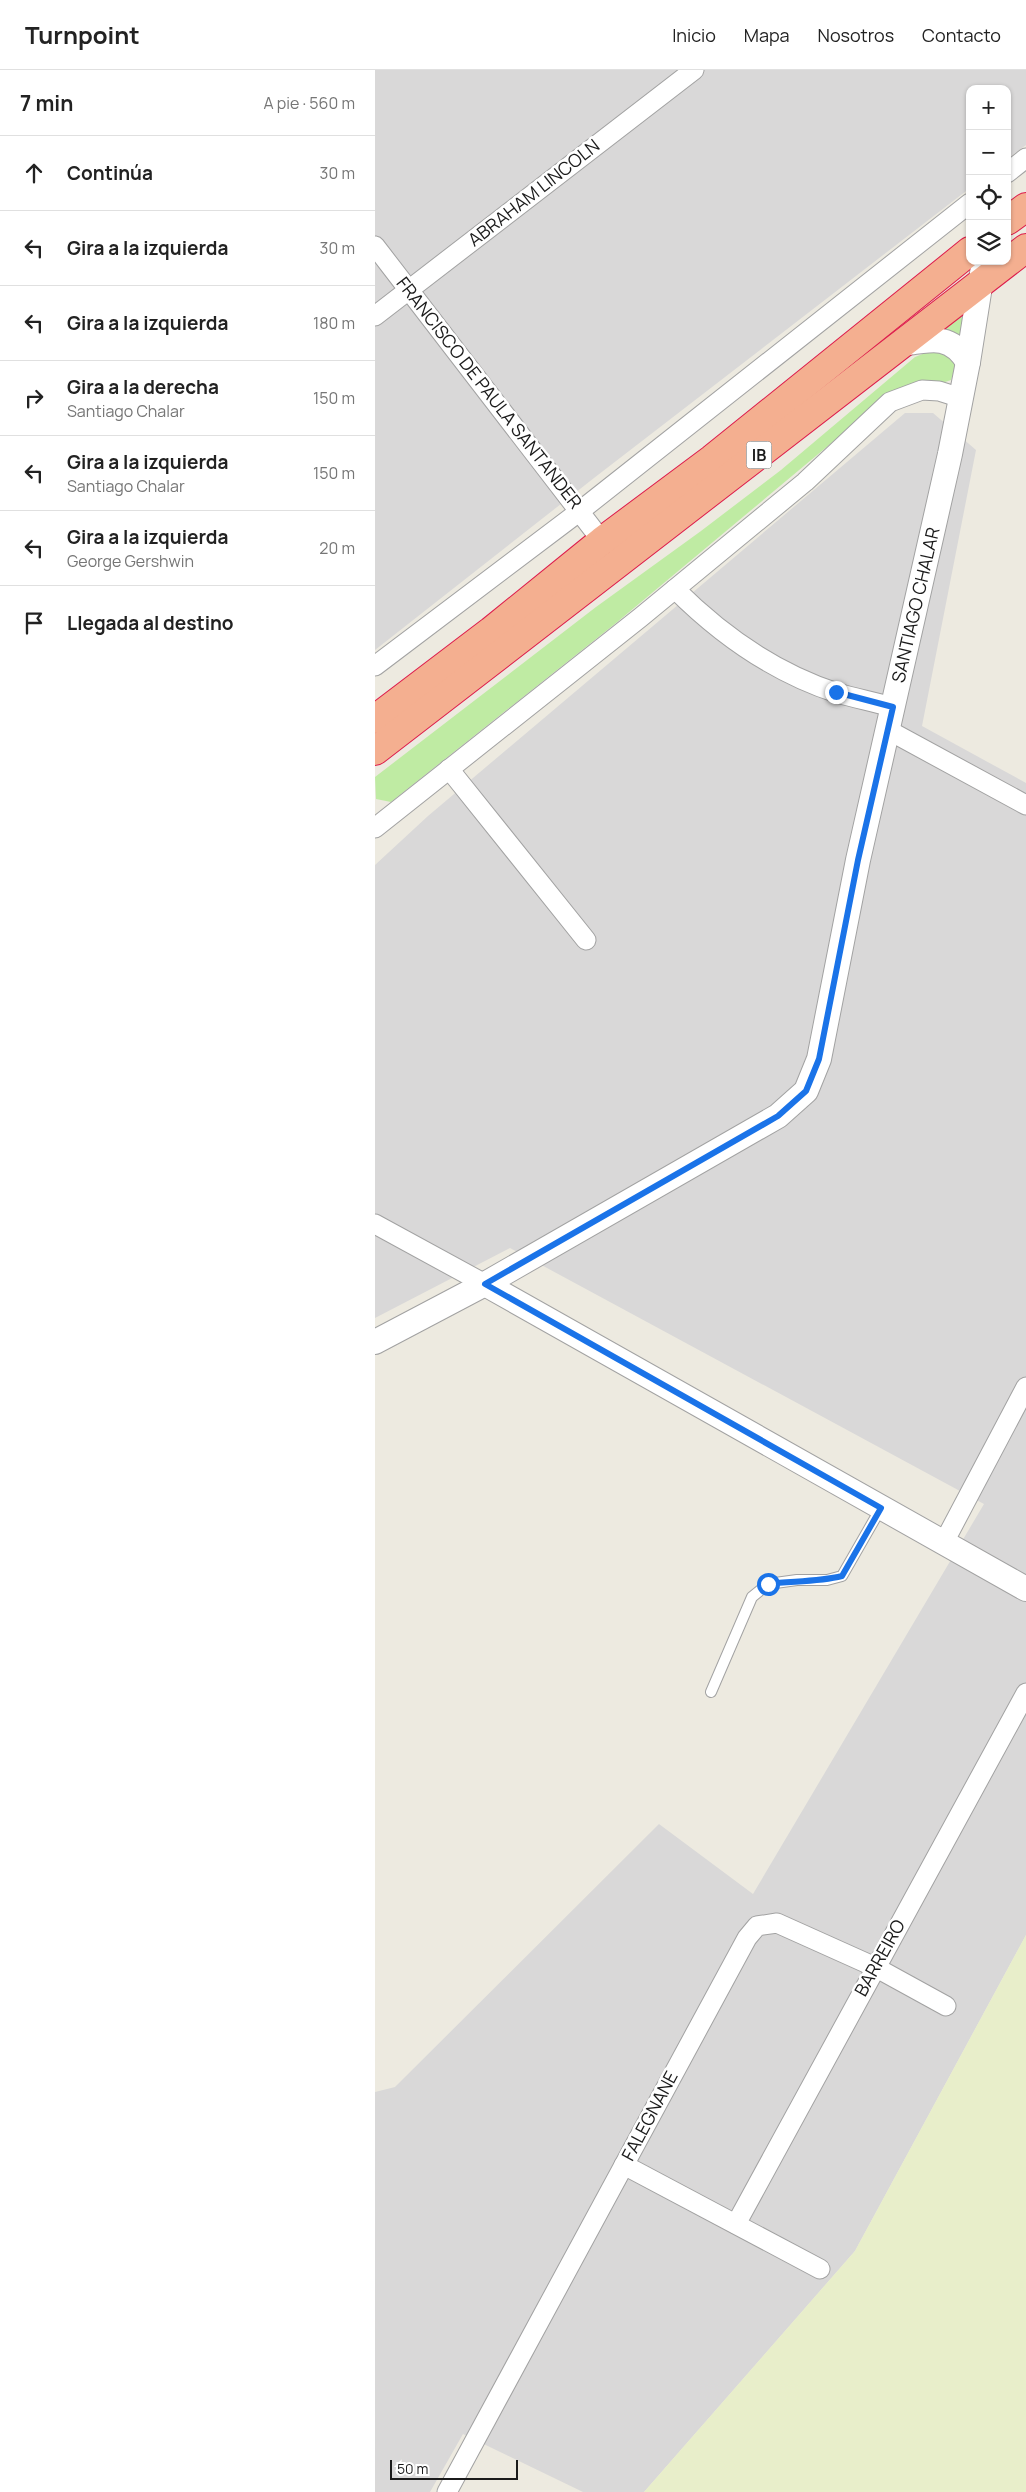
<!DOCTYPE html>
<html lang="es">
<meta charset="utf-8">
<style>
:root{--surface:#fff;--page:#f6f6f6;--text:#222;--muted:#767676;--line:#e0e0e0}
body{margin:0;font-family:Manrope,sans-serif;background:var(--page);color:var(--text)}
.controls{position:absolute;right:15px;top:15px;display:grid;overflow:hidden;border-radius:10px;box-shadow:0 1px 4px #0004}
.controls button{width:45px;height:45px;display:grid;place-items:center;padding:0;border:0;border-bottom:1px solid var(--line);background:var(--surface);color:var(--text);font:25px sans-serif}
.scale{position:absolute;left:15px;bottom:12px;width:128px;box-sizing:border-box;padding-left:5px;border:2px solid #1b1b1b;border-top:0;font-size:14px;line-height:18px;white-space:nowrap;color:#1b1b1b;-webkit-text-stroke:4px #fff;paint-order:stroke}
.stop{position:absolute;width:15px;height:15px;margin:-11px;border:4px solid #1a73e8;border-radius:50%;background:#fff}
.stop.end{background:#1a73e8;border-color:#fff;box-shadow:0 1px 5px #0008}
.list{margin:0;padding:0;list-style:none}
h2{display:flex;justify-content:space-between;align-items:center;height:65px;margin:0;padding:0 20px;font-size:21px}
h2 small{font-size:16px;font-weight:400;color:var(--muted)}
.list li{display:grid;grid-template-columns:32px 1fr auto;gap:15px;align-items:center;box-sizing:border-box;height:75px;padding:0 20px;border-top:1px solid var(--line)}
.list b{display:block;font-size:19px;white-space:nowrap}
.list p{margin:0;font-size:16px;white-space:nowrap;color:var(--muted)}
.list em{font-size:16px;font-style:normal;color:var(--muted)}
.icon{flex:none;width:28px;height:28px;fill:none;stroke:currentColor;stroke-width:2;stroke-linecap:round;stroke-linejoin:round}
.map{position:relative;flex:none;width:651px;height:2422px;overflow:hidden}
header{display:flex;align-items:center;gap:30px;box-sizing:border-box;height:70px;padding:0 25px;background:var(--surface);border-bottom:1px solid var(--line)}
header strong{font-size:24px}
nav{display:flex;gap:28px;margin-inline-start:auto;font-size:18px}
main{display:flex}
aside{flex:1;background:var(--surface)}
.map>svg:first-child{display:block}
.residential{fill:#d9d8d8}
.farmland{fill:#e8eeca}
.grass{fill:#bfeba3}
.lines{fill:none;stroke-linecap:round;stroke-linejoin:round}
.service-casing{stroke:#a2a2a2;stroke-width:12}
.minor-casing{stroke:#a2a2a2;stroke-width:21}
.tertiary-casing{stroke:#a2a2a2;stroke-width:26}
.trunk-casing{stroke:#dd1c4c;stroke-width:30}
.service{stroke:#fff;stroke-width:10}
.minor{stroke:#fff;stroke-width:19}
.tertiary{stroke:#fff;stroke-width:24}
.trunk{stroke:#f4af90;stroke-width:28}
.route{stroke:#1a73e8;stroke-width:6}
.labels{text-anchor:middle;stroke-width:5;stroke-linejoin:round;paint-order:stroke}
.shield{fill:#fff;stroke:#5f5f5f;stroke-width:1}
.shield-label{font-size:16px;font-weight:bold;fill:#1b1b1b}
.street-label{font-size:18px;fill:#1b1b1b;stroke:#fff}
</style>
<header>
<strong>Turnpoint</strong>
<nav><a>Inicio</a><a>Mapa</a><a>Nosotros</a><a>Contacto</a></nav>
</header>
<main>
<aside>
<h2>7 min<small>A pie · 560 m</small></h2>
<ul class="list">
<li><svg class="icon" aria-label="ahead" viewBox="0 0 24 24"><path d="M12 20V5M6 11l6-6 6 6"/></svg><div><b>Continúa</b></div><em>30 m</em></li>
<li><svg class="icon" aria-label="left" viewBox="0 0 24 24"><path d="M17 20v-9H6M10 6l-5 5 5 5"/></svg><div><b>Gira a la izquierda</b></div><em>30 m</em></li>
<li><svg class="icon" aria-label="left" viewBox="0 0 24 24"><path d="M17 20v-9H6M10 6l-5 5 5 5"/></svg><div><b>Gira a la izquierda</b></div><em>180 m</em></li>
<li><svg class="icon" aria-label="right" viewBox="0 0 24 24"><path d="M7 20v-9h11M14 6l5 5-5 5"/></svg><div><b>Gira a la derecha</b><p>Santiago Chalar</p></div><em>150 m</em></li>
<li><svg class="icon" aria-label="left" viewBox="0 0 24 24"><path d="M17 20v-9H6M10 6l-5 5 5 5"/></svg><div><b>Gira a la izquierda</b><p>Santiago Chalar</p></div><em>150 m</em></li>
<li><svg class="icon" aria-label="left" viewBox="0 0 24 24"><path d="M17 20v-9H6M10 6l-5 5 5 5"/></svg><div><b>Gira a la izquierda</b><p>George Gershwin</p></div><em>20 m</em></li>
<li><svg class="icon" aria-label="arrive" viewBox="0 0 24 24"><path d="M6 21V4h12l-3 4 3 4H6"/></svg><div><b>Llegada al destino</b></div></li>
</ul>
</aside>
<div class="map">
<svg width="651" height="2422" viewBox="0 0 651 2422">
<rect width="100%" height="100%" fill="#edeae0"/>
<g class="residential">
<path d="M0,0H651V75L632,89V19H595V118L219,408L0,580Z"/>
<path d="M530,343H558L601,380L547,656L651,713V1865L480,2181L269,2422H208L88,2364L55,2422H0V2022L20,2017L284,1754L378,1824L609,1434L135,1178L0,1248V795L53,746Z"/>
</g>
<path class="farmland" d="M651,1865V2422H269L480,2181Z"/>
<g class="grass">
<path d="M591,242L588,269L568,259Z"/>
<path d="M555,281H564L582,291L576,310L502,335L241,553L16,732L1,729L0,707L221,537L326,461L406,400L540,287Z"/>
</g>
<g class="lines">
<defs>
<path id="service" d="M336,1622L377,1527L393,1514L422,1510H452L467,1506L506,1438"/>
<g id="minor">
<path d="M632,103L651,88"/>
<path d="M0,176L227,471"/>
<path d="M0,246L319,0"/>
<path d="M300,519C345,564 400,603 462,623C480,628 499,632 517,637"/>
<path d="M0,596L205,441L595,133"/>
<path d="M513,660L651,735"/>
<path d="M74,699L211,870"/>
<path d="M0,758L266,547L430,412L515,332L547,320L564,321L586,328"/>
<path d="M0,1154L110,1214"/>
<path d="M568,1474L651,1317"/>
<path d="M249,2095L445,2199"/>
<path d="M361,2154L651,1623"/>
<path d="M72,2422L372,1868L382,1856L402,1853L500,1897L571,1936"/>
</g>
<g id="tertiary">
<path d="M528,274C557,269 576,264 593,292"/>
<path d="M110,1214L651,1519"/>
<path d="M0,1272L110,1214L403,1046L431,1021L444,989L483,790L575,384L593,292L609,191"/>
</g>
<g id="trunk">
<path d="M632,151L651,137"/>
<path d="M0,649L116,561L227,471L337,389L595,181"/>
<path d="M0,681L651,178"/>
</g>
</defs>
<use href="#service" class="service-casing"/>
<use href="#minor" class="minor-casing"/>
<use href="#tertiary" class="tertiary-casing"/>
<use href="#trunk" class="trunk-casing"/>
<use href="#service" class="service"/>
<use href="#minor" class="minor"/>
<use href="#tertiary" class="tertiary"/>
<use href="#trunk" class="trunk"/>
</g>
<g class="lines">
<path class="route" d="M393,1514C418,1511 443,1512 467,1506L506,1438L110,1214L403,1046L431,1021L444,989L483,790L518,637L461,622"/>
</g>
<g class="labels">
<rect class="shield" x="371.5" y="371.5" width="25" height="27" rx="4"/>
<g class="shield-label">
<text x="384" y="391">IB</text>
</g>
<g class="street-label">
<text transform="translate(159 123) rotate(-38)" y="6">ABRAHAM LINCOLN</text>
<text transform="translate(114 323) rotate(52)" y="6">FRANCISCO DE PAULA SANTANDER</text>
<text transform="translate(541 535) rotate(-77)" y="6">SANTIAGO CHALAR</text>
<text transform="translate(505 1888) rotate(-61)" y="6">BARREIRO</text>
<text transform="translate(275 2046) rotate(-62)" y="6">FALEGNANE</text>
</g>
</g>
</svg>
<div class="controls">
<button>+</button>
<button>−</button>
<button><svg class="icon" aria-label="locate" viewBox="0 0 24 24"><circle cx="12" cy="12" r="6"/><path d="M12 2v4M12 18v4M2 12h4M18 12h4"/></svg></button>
<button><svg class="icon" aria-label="layers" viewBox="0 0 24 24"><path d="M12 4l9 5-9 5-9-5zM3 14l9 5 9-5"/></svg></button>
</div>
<div class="scale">50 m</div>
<div class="stop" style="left:393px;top:1514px"></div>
<div class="stop end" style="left:461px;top:622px"></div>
</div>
</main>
